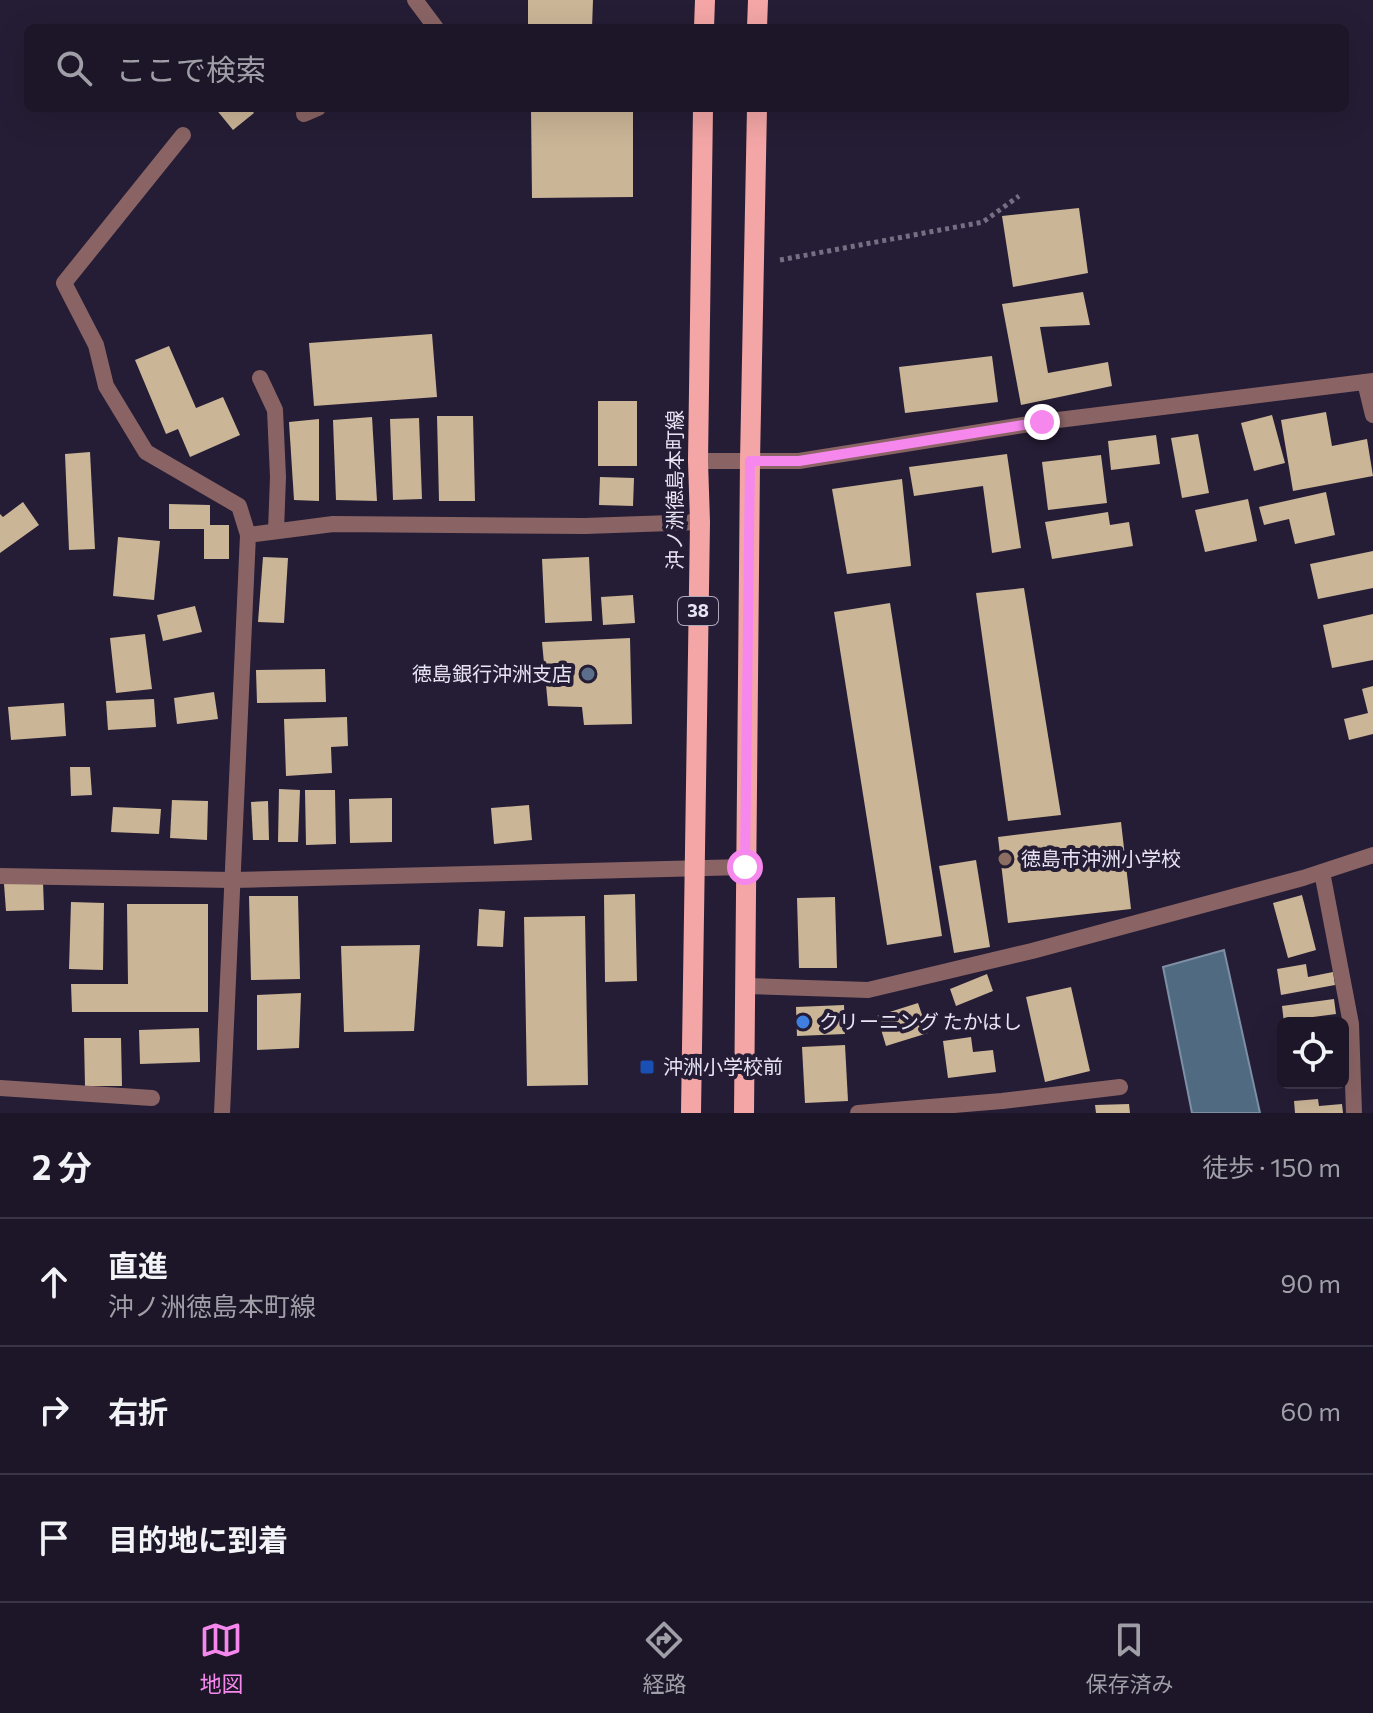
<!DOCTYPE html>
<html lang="ja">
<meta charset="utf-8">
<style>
:root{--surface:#1c1628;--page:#251f30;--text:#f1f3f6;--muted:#a09fa8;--line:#3a3545;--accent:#f688ed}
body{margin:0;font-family:Commissioner,"Noto Sans JP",sans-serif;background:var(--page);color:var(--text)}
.controls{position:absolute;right:24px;bottom:24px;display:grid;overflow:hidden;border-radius:12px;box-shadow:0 8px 32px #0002}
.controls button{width:72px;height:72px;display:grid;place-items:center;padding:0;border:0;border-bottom:2px solid var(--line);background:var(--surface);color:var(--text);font:40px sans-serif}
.stop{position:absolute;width:24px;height:24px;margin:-18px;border:6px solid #f688ed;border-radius:50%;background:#fff}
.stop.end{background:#f688ed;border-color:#fff;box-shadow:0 2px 8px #0008}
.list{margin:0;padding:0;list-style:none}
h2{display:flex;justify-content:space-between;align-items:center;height:104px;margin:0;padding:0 32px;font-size:34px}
h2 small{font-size:26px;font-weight:400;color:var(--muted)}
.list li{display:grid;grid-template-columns:52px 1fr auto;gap:24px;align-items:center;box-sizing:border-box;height:128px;padding:0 32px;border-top:2px solid var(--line)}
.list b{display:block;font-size:30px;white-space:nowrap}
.list p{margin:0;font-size:26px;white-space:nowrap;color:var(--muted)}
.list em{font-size:26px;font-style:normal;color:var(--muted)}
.icon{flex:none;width:44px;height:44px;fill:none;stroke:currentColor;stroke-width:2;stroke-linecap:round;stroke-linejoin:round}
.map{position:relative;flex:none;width:1373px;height:1113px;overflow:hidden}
.search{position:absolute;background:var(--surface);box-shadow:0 8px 32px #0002;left:24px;right:24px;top:24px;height:88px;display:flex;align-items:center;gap:20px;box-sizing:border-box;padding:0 28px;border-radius:12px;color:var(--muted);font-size:30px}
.sheet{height:488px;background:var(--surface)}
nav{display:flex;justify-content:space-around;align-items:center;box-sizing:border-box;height:112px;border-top:2px solid var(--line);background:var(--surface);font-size:22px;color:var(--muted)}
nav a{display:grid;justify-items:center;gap:4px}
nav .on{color:var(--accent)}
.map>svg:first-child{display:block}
.water{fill:#4f6a81;stroke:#7d8fa4;stroke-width:2}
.building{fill:#cbb597}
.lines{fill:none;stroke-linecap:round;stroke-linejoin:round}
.path{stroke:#756f83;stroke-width:5;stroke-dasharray:4 4;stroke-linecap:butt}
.street{stroke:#8a6464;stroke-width:16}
.primary{stroke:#f3a6a5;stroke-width:20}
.route{stroke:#f688ed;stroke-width:10}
.service-dot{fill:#5c6f8a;stroke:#251d35;stroke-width:3}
.education-dot{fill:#8d6e63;stroke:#251d35;stroke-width:3}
.shop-dot{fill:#3f7fe0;stroke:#251d35;stroke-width:3}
.transit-dot{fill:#1a4fb4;stroke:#251d35;stroke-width:3}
.labels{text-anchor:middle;stroke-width:8;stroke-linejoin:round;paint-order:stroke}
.shield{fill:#251d35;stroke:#aea8bb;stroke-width:2}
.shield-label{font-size:18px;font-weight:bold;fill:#e8e4f4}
.street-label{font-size:20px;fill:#e8e4f4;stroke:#251d35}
.poi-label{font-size:20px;fill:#e8e4f4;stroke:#251d35;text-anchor:start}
</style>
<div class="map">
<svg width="1373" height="1113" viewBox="0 0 1373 1113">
<rect width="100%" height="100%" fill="#251d35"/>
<path class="water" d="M1224,950L1260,1113H1192L1163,967Z"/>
<g class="building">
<path d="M528,0H593L592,28H528Z"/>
<path d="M215,108H250L254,113L233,130Z"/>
<path d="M531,108H633V197L532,198Z"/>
<path d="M1079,208L1088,273L1013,287L1002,216Z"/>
<path d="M1083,292L1090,325L1040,327L1048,373L1108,362L1112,386L1021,405L1002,304Z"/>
<path d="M432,334L437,397L314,406L309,343Z"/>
<path d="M169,346L196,408L223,397L240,435L190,457L178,429L166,434L135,360Z"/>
<path d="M992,356L998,402L905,413L899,367Z"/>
<rect x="598" y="401" width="39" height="65"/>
<path d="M1326,412L1332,446L1367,439L1373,476L1293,491L1281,420Z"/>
<path d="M1272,415L1285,463L1254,471L1241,423Z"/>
<path d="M437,416H473L475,501H439Z"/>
<path d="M372,417L377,501L336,500L333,420Z"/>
<path d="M419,418L422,499L393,500L390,419Z"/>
<path d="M319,419V501L294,500L289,422Z"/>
<path d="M1198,434L1209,493L1182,498L1171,438Z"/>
<path d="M1156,435L1160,464L1111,470L1108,441Z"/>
<path d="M90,452L95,549L69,550L65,454Z"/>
<path d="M1007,454L1021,548L992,553L983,486L914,496L909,467Z"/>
<path d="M1101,455L1107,503L1048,510L1042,462Z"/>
<path d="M600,477L634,478L633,506L599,505Z"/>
<path d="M902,479L911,566L847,574L832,489Z"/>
<path d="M1326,492L1335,535L1295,544L1289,519L1264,525L1259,507Z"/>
<path d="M1248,499L1257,541L1205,552L1195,510Z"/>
<path d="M23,502L39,525L0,553V514L3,517Z"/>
<path d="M169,504L210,505V525H229V559H204V529H169Z"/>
<path d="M1108,512L1110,525L1129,522L1133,546L1052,559L1045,522Z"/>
<path d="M118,537L160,541L154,600L113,596Z"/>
<path d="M1373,551V588L1318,599L1310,564Z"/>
<path d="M263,557L288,558L284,623L258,622Z"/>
<path d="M589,557L592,621L545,623L542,559Z"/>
<path d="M1024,588L1061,815L1008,821L976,593Z"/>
<path d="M633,595L635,623L603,625L601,597Z"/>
<path d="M890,603L942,936L887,945L834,612Z"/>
<path d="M195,606L202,632L163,641L157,615Z"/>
<path d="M1373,614V660L1332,668L1323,625Z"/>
<path d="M145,634L152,689L116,693L110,638Z"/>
<path d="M630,638L632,724L584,725L582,707L548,706L542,642Z"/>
<path d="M325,669L326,702L257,703L256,670Z"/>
<path d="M1373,686V734L1349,740L1344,719L1368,713L1362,689Z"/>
<path d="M214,692L218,719L177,724L174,698Z"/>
<path d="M154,699L156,727L108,730L106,701Z"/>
<path d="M64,703L66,736L11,740L8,707Z"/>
<path d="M347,717L348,746L331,747L332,773L286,776L284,719Z"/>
<path d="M70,767H90L92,795L71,796Z"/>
<path d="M279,789L300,790L298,842H278Z"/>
<path d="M305,790H335L336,844L306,845Z"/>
<path d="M392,798V842L350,843L349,799Z"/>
<path d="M172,800L208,801L207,840L170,838Z"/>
<path d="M268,801L269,840H253L251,802Z"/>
<path d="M529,805L532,840L494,844L491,808Z"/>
<path d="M113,807L161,809L159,834L111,832Z"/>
<path d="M1121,822L1131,909L1008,923L998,837Z"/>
<path d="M976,860L990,947L954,953L939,866Z"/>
<path d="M43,882L44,910L6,911L4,884Z"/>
<path d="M635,894L637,981L605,982L604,895Z"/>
<path d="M1302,895L1316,950L1288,958L1273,903Z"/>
<path d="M249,896H298L300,979L251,980Z"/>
<path d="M835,897L837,968H799L797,898Z"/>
<path d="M71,902L104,903L103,970L69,969Z"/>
<path d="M127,904H208V1012H72L71,984H128Z"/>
<path d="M479,909L505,911L503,947L477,946Z"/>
<path d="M585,916L588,1085L527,1086L524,917Z"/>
<path d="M420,945L414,1031L344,1032L341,946Z"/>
<path d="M1306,964L1308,977L1333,972L1335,985L1281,995L1277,969Z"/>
<path d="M987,974L993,991L956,1006L950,989Z"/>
<path d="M1071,987L1090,1071L1045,1082L1026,997Z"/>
<path d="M301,993L299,1048L257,1050V995Z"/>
<path d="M1334,999L1336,1014L1313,1017V1023H1284L1282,1006Z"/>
<path d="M918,1003L928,1033L886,1046L877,1016Z"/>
<path d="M844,1005L845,1034L797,1036L796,1007Z"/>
<path d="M199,1028L200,1062L140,1064L139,1030Z"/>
<path d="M971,1037L973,1052L993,1050L996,1072L948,1078L943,1041Z"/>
<path d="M84,1038H121L122,1086H85Z"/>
<path d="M845,1045L848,1101L805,1103L802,1047Z"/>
<path d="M1318,1099L1319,1106L1342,1104L1343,1113H1295L1294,1101Z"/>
<path d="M1129,1104L1130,1113H1096L1095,1105Z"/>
</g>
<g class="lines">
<path class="path" d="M780,260L983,222L1019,196"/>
<g class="street">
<path d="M415,0L436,28"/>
<path d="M304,114L318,108"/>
<path d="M183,135L64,283L96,345L106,386L146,452L239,506L248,535"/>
<path d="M260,378L275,410L278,477L276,531"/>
<path d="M1365,382L1373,415"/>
<path d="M698,461H799L1042,422L1373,381"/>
<path d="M1322,872L1351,1024L1354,1113"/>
<path d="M0,876L232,880L745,867"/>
<path d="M746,986L868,990L1032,951L1303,878L1373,855"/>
<path d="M0,1088L152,1098"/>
<path d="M222,1113L248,535L333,524L585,526L700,522"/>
<path d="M858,1113L1002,1101L1120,1087"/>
</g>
<g class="primary">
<path d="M704,28L705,0"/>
<path d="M757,28L758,0"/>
<path d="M691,1113L700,522L698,461L703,108"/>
<path d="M744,1113L750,461L757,108"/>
</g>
</g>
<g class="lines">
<path class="route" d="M745,867L750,461H799L1042,422"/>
</g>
<circle class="service-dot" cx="588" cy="674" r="8"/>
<circle class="education-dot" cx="1005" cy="859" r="8"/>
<circle class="shop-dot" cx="803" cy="1022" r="8"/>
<rect class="transit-dot" x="639" y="1059" width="16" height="16" rx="4"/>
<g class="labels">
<rect class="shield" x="678" y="597" width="40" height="28" rx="6"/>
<g class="shield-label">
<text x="698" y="617">38</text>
</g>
<g class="street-label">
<text transform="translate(675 490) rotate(-90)" y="7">沖ノ洲徳島本町線</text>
</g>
<g class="poi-label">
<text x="572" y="681" text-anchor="end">徳島銀行沖洲支店</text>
<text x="1021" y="866">徳島市沖洲小学校</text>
<text x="819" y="1029">クリーニング たかはし</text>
<text x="663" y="1074">沖洲小学校前</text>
</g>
</g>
</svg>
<div class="controls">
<button><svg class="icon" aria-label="locate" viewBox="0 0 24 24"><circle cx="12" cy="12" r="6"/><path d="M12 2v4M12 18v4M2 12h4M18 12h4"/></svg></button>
</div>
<div class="stop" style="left:745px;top:867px"></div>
<div class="stop end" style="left:1042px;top:422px"></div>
<div class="search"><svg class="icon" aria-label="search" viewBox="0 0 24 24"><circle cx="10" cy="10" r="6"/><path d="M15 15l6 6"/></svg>ここで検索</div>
</div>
<section class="sheet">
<h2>2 分<small>徒歩 · 150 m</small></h2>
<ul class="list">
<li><svg class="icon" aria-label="ahead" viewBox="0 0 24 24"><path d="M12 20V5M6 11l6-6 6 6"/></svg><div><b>直進</b><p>沖ノ洲徳島本町線</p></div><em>90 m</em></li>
<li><svg class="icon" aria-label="right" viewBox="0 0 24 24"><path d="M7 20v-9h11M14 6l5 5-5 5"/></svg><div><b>右折</b></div><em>60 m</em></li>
<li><svg class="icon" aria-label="arrive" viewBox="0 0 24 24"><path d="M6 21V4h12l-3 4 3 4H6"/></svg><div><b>目的地に到着</b></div></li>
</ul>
</section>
<nav>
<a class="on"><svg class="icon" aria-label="map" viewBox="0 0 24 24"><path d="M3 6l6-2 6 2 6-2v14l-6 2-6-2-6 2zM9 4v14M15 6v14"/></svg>地図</a>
<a><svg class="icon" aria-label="directions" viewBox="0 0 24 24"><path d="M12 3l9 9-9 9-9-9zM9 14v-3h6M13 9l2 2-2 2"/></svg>経路</a>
<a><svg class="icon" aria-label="saved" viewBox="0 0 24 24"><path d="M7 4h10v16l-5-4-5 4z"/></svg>保存済み</a>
</nav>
